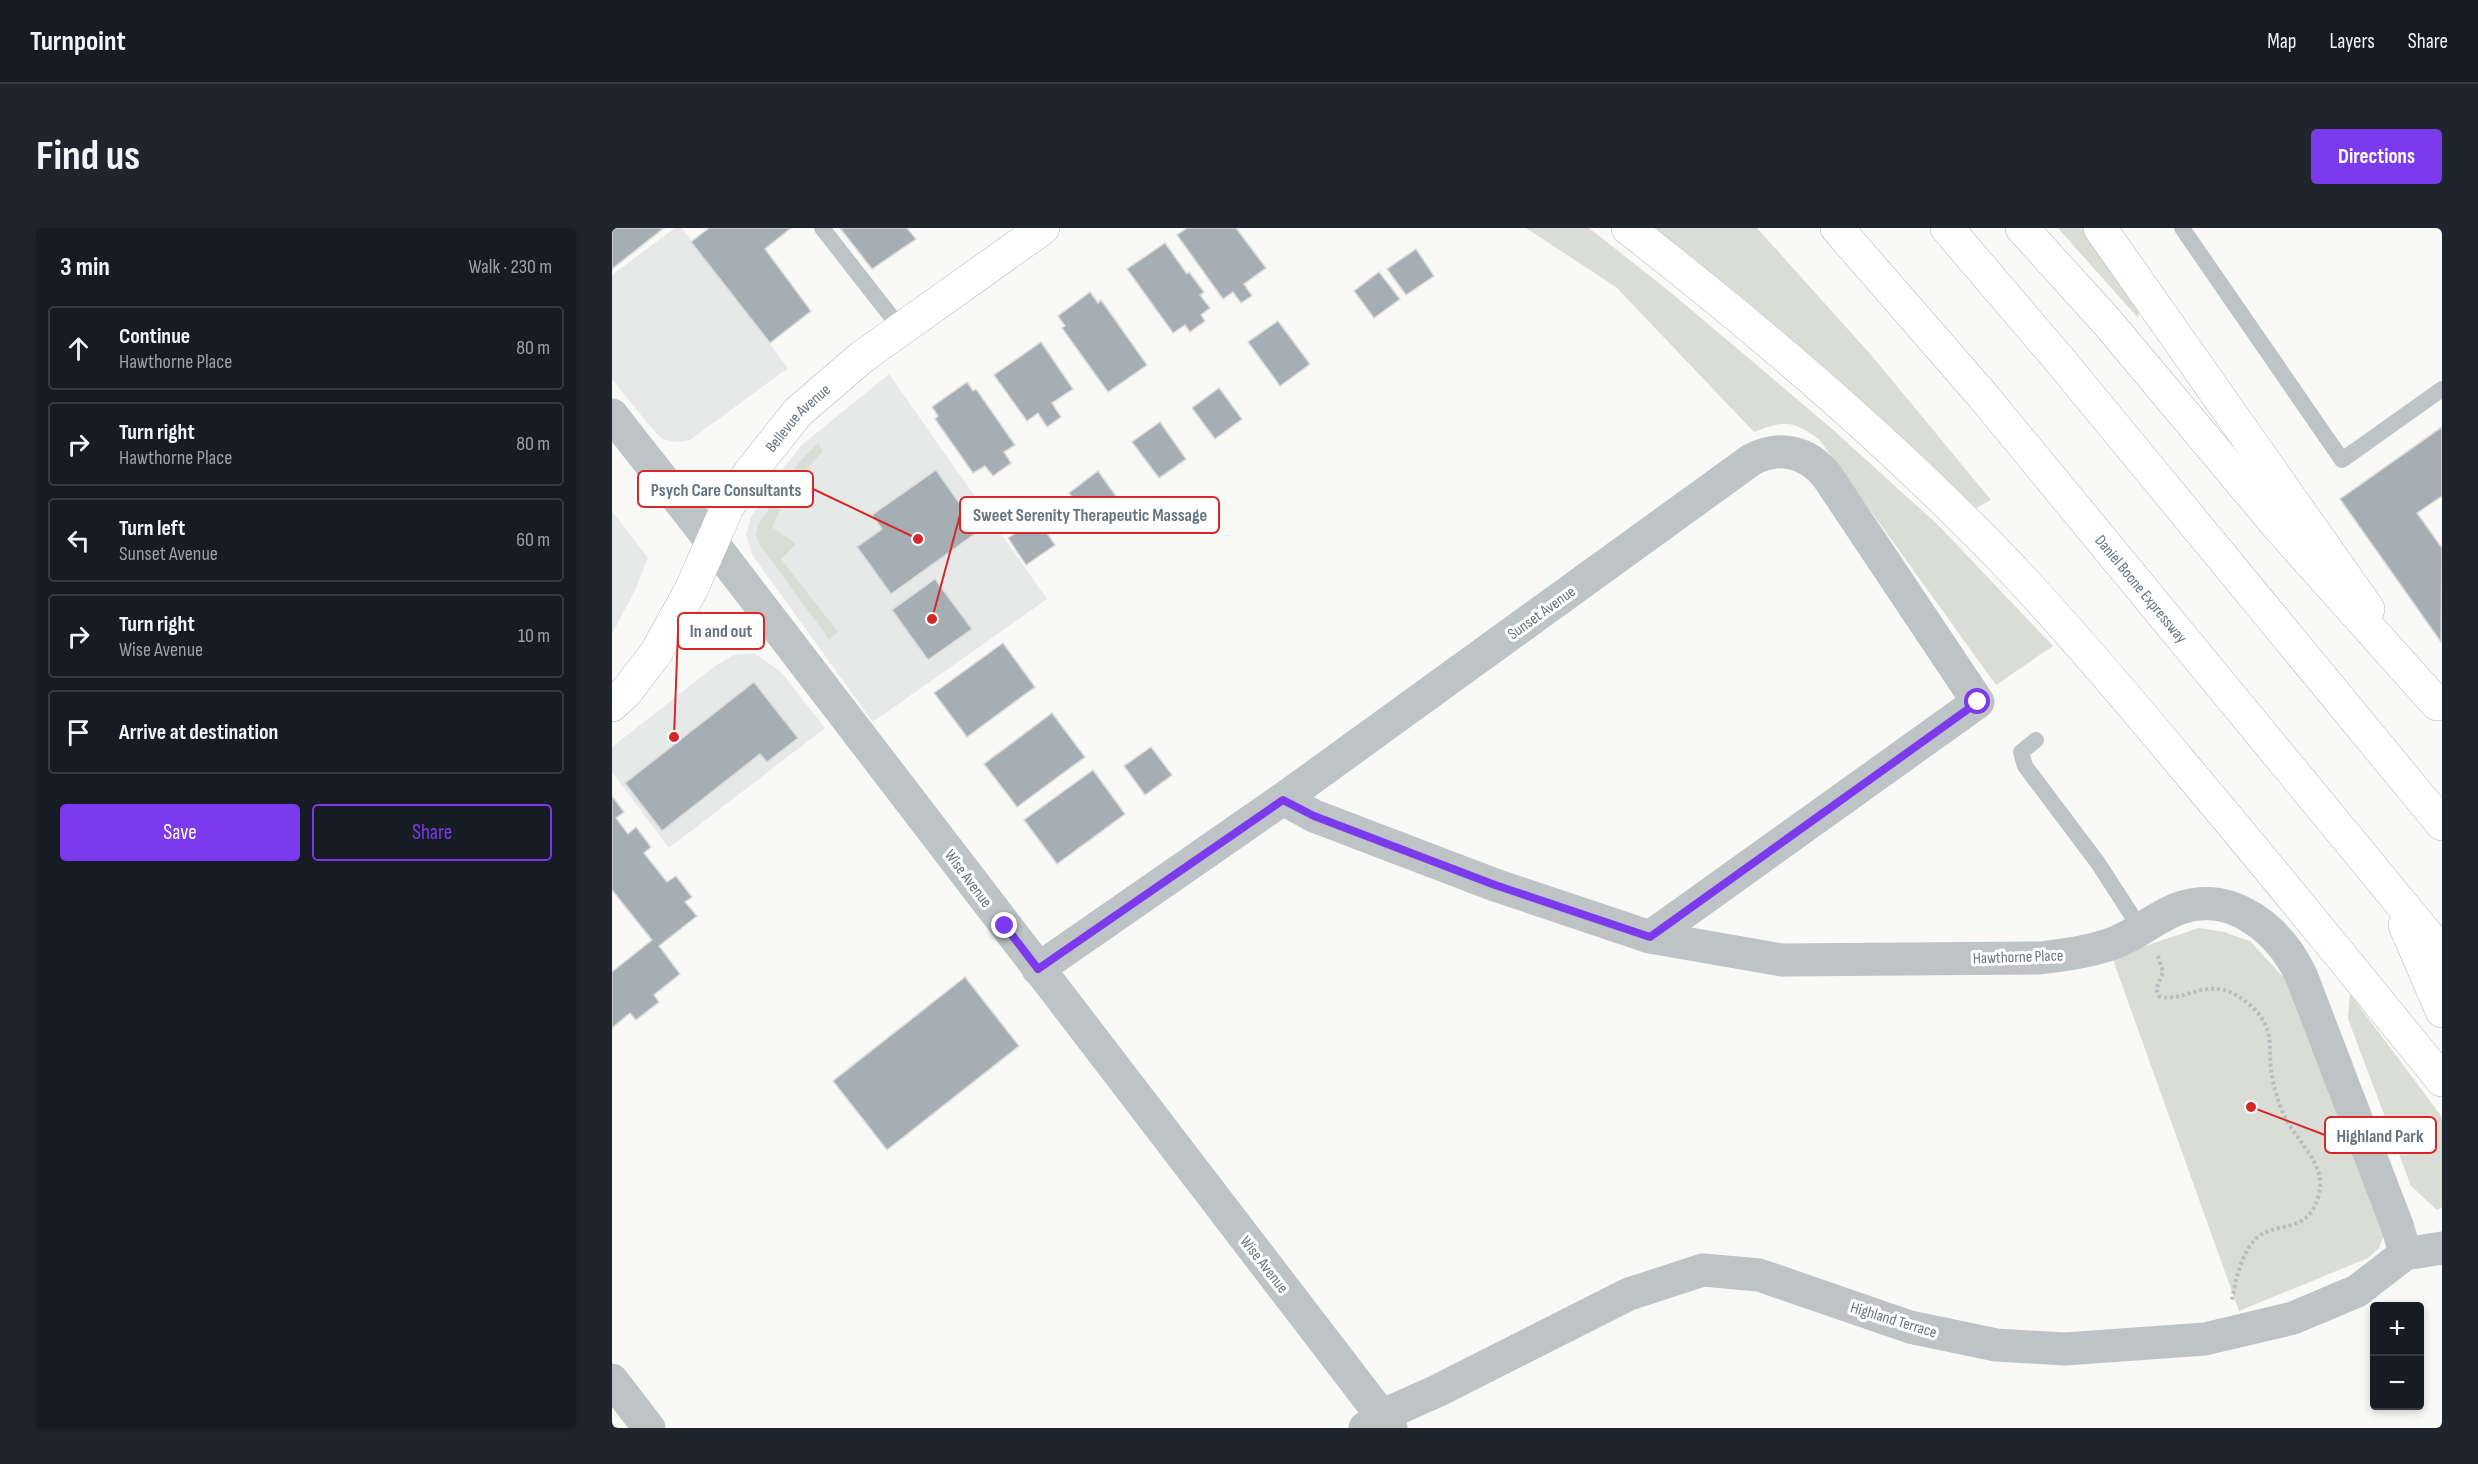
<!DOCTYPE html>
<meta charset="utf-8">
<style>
:root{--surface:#171b24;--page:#20242c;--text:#f1f3f6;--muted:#9ea1a6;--line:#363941;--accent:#7c3aed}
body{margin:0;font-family:"Sofia Sans Condensed",sans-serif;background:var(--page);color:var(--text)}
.controls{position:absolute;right:18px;bottom:18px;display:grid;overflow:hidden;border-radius:6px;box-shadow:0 3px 9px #0003}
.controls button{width:54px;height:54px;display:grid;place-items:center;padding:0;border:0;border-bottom:2px solid var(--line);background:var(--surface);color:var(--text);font:30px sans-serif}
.stop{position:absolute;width:18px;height:18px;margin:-14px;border:4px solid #7c3aed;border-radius:50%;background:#fff}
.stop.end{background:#7c3aed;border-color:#fff;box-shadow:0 2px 6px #0008}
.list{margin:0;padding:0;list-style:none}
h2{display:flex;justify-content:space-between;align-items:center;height:78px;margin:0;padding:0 24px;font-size:26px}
h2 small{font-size:20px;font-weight:400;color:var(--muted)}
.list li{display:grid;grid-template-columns:39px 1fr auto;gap:18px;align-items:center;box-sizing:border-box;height:84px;margin:0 12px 12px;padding:0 12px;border:2px solid var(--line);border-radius:6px}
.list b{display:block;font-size:22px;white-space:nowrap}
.list p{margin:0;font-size:20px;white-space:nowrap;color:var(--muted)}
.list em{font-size:20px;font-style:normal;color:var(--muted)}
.actions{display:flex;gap:12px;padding:18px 24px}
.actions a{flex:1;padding:14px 0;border:2px solid var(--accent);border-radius:6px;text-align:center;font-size:21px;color:var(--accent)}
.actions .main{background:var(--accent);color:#fff}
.icon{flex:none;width:33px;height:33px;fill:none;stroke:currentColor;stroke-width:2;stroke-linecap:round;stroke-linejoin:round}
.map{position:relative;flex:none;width:1830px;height:1200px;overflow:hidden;border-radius:6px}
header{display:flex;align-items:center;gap:36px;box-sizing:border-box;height:84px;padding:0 30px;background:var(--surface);border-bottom:2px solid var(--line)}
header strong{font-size:28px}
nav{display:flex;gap:33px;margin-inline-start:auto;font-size:21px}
.intro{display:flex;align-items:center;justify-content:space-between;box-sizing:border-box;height:144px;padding:0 36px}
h1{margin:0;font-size:42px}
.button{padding:15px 27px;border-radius:6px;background:var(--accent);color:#fff;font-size:21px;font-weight:700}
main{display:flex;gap:36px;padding:0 36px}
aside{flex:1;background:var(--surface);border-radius:6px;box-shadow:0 3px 9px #0003}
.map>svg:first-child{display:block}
.built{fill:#e7e8e8}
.green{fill:#d9ddd6}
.building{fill:#a5aeb4;stroke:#dbdbd9;stroke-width:1.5}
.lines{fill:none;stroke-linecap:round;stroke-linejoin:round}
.secondary-casing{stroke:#b3b9bd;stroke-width:34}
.highway-casing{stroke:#b4b8bb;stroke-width:34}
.path{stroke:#b9bcbf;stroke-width:4;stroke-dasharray:3 3;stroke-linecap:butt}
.lane{stroke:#bec3c6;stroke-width:16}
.street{stroke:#bec3c6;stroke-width:33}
.secondary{stroke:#fff;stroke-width:33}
.highway{stroke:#fff;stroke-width:33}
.route{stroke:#7c3aed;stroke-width:8}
.labels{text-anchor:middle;stroke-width:6;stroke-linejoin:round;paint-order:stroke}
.street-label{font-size:16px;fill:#667580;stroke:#fff}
.leader{fill:none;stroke:#d62828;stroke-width:2}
.callout-dot{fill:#d62828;stroke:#fff;stroke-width:2}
.callout{fill:#fff;stroke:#d62828;stroke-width:2}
.callout-label{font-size:18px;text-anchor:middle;font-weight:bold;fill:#667580}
</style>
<header>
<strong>Turnpoint</strong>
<nav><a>Map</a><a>Layers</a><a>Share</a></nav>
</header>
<div class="intro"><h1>Find us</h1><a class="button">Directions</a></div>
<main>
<aside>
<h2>3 min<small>Walk · 230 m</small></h2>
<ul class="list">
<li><svg class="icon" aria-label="ahead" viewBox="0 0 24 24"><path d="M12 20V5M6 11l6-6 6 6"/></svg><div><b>Continue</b><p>Hawthorne Place</p></div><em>80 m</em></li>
<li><svg class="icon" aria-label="right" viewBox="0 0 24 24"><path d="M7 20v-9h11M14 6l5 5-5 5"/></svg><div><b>Turn right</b><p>Hawthorne Place</p></div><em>80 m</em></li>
<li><svg class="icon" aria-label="left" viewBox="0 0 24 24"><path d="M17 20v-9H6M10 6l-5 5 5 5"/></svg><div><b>Turn left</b><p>Sunset Avenue</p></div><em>60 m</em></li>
<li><svg class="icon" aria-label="right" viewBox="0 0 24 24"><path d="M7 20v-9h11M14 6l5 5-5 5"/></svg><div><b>Turn right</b><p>Wise Avenue</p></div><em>10 m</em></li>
<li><svg class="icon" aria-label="arrive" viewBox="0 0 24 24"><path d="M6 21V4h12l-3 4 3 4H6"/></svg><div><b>Arrive at destination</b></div></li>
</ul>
<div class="actions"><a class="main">Save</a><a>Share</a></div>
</aside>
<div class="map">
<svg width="1830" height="1200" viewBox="0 0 1830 1200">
<rect width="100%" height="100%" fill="#f9f9f7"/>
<g class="built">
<path d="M63,0H70L176,140L78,212L64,214L50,211L36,196L0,151V47Z"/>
<path d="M277,146L435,371L261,494L141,328L134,307L139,289L168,244L191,216Z"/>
<path d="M0,283L36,330L23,362L0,406Z"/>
<path d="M142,425L169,444L213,500L57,620L0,544V519L103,438L122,427Z"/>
</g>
<g class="green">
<path d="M914,0H977L1057,63L1219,200L1326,297L1441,418L1384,457L1207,211C1179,192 1174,192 1142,204L1004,59Z"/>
<path d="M1043,0H1145L1260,128L1379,272L1364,280L1249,173L1136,74Z"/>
<path d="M1446,0H1470L1527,79L1526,90Z"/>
<path d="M206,215L211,223C189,246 172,271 160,299L184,316L169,331L226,404L217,411L147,316L144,307L146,297L188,233Z"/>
<path d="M1587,700L1612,704L1638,713L1674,752L1772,1007L1767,1020L1756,1030L1627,1083L1500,729Z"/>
<path d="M1738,766L1830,889V979L1825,982L1799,958L1736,791Z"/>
</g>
<g class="building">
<path d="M0,0H52L0,41Z"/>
<path d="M97,0H179L153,21L199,83L158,115L79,14Z"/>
<path d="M228,0H295L304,11L260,41Z"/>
<path d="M575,0H624L654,40L632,56L640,68L629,75L621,64L611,71L565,7Z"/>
<path d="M553,15L575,46L577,44L592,64L588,67L598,80L589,87L593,93L578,104L573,97L561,105L515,41Z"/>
<path d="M804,21L822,48L794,67L775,41Z"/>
<path d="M767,44L788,71L762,90L742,63Z"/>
<path d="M478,64L486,75L489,72L535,137L496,164L450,100L453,98L446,88Z"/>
<path d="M666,93L698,136L668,158L636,114Z"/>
<path d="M429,114L461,161L440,175L449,189L435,199L426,185L415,193L382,147Z"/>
<path d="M355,154L361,163L364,161L403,217L392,224L399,235L381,248L373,238L361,245L323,191L326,188L320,179Z"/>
<path d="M607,160L630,191L603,211L580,180Z"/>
<path d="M548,194L574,231L547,250L520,214Z"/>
<path d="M1830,199V268L1805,285L1830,320L1829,414L1728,271Z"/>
<path d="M324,242L367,303L279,366L245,319L270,301L260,287Z"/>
<path d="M486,243L506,271L477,292L457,265Z"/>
<path d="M425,290L443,317L414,337L396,310Z"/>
<path d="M323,351L360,401L316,432L280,382Z"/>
<path d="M391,415L423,459L355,509L322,465Z"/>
<path d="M142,454L186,510L155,534L148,526L50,603L13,555Z"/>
<path d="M440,485L473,529L405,579L372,536Z"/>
<path d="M539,519L560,547L533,567L512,538Z"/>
<path d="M481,542L513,586L445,636L412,592Z"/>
<path d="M0,568L12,584L4,590L16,606L24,599L39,619L32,625L55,654L64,648L80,669L73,674L85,688L47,718L68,746L42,767L47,774L24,792L18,785L0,800V744L40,712L0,662Z"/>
<path d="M353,749L407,818L275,922L221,853Z"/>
</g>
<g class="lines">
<defs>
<g id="secondary">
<path d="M1016,0C1152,106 1283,218 1402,343C1460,405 1515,470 1570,536C1658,640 1744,746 1830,852"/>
<path d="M1488,0L1756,381"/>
<path id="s1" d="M0,477L14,464L44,425L79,362L115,280L136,247L186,184L250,129L431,0"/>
</g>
<g id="highway">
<path id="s2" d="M1225,0L1371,168L1830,725"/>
<path d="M1335,0L1451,136L1830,596"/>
<path d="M1410,0L1496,95L1666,298L1825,476"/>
<path d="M1793,697L1830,783"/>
</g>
</defs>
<use href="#secondary" class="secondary-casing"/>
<use href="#highway" class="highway-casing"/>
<path class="path" d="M1546,728L1551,744L1544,761L1547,768C1570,776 1592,750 1622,766C1635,773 1648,784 1654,798C1660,813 1657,827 1659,843C1661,856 1666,874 1672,887C1681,907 1701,924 1707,946C1710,957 1707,971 1701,981C1692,999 1670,997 1654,1004C1631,1014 1624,1050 1620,1072"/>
<g class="lane">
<path d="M210,0L289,101"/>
<path d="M1570,0L1730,232L1830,161"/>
<path d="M1424,512L1409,524L1413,538L1486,635L1528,700"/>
</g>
<g class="street">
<path d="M0,187L99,313L779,1200"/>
<path d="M671,571L702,588L883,657L1038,709L1170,732L1428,730C1452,727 1476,724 1499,716C1524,708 1544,688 1568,680C1621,662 1668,703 1689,747L1786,1000L1793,1026"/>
<path d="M426,741L671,571L1139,232C1167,217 1195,223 1215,248L1366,474L1038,709"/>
<path d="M0,1152L37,1200"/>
<path d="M753,1200L769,1188L825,1163L1017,1066L1091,1042L1147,1047L1298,1099L1384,1117L1453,1121L1593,1111L1681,1090L1745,1063L1793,1026L1830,1020"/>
</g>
<use href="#secondary" class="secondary"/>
<use href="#highway" class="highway"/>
</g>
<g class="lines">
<path class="route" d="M393,698L426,741L671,572L702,588L883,657L1038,709L1366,474"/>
</g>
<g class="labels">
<g class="street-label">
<text dy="6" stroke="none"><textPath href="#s1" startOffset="345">Bellevue Avenue</textPath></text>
<text dy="6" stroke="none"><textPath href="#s2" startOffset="472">Daniel Boone Expressway</textPath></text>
<text transform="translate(929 384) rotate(-36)" y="6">Sunset Avenue</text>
<text transform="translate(357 650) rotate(53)" y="6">Wise Avenue</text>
<text transform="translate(1406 728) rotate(-2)" y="6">Hawthorne Place</text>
<text transform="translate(653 1036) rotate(52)" y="6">Wise Avenue</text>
<text transform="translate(1282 1091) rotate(17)" y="6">Highland Terrace</text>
</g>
</g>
<path class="leader" d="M306 311L201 261M320 391L348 287M62 509L66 403M1639 879L1713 907"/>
<g class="callout-dot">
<circle cx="306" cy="311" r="6"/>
<circle cx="320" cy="391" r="6"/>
<circle cx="62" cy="509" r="6"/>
<circle cx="1639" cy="879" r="6"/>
</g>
<g class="callout">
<rect x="26" y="243" width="175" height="36" rx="6"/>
<rect x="348" y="269" width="259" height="36" rx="6"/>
<rect x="66" y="385" width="86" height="36" rx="6"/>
<rect x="1713" y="889" width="111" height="36" rx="6"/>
</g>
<g class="callout-label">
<text x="114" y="268">Psych Care Consultants</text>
<text x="478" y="293">Sweet Serenity Therapeutic Massage</text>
<text x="109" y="409">In and out</text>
<text x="1768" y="914">Highland Park</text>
</g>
</svg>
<div class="controls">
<button>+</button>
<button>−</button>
</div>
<div class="stop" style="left:1366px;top:474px"></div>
<div class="stop end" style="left:393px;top:698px"></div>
</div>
</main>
